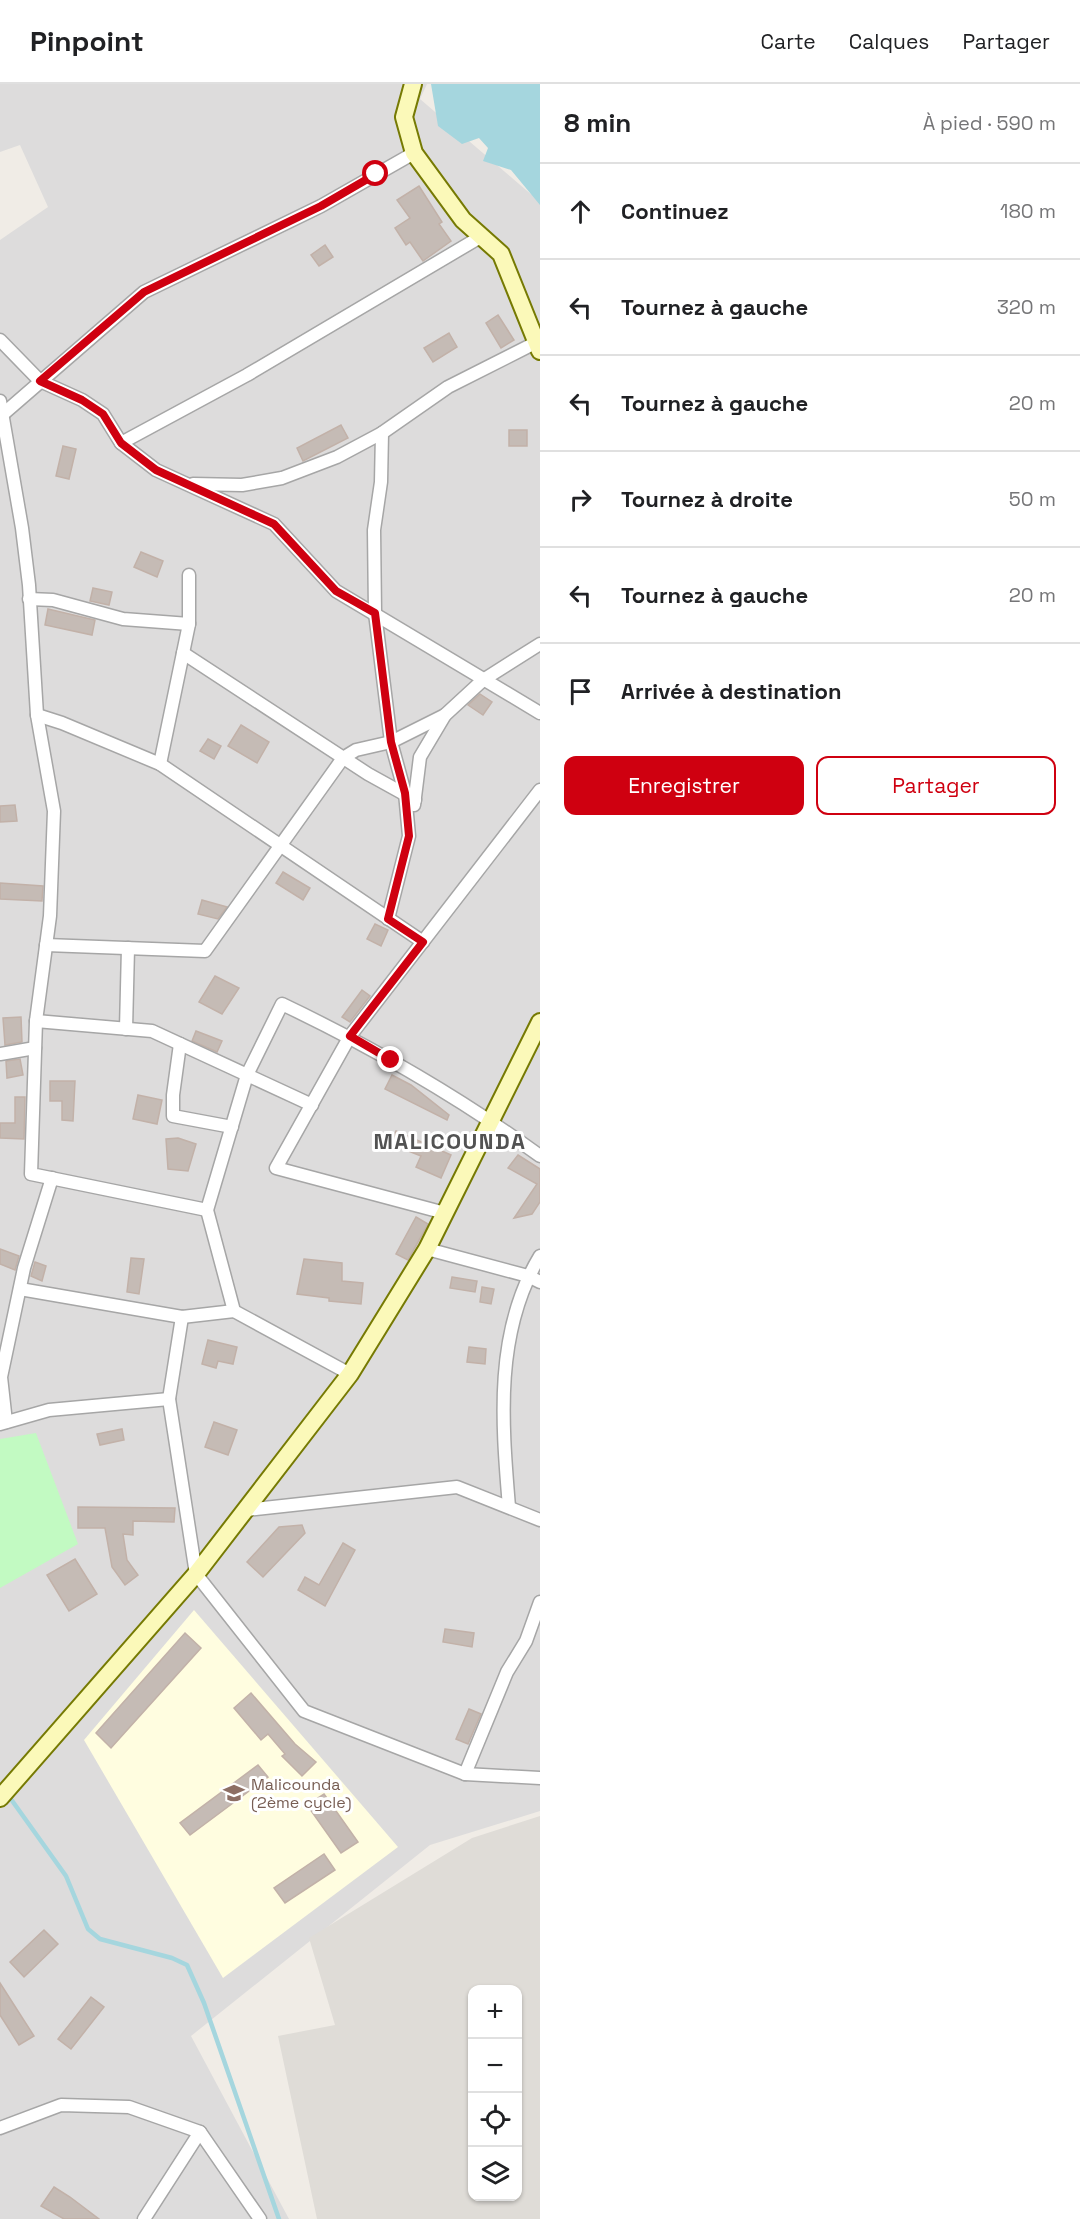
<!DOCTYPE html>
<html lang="fr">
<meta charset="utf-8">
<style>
:root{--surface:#fff;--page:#f6f6f6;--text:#202124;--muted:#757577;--line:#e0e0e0;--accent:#cf0010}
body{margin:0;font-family:"Space Grotesk",sans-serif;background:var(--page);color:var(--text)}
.controls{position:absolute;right:18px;bottom:18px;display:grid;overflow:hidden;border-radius:12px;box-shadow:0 2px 4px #0004}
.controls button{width:54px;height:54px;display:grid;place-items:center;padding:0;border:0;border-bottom:2px solid var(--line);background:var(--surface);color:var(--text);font:30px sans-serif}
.stop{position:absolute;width:18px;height:18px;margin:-14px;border:4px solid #cf0010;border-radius:50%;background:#fff}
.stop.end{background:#cf0010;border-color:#fff;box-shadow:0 2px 6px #0008}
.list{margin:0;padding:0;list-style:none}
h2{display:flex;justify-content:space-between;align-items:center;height:78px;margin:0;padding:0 24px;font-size:26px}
h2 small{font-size:20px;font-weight:400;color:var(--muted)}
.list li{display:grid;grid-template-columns:39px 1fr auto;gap:18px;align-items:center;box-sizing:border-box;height:96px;padding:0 24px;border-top:2px solid var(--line)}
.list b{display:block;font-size:22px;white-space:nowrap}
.list em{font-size:20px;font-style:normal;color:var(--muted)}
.actions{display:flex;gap:12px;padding:18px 24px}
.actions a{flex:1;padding:14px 0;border:2px solid var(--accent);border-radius:12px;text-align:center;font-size:21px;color:var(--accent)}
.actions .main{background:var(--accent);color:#fff}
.icon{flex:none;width:33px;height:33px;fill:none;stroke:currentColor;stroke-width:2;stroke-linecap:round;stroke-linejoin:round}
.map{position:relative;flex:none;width:540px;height:2135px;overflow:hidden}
header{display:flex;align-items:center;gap:36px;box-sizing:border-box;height:84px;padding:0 30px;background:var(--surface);border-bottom:2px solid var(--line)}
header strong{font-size:28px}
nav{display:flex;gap:33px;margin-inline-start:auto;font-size:21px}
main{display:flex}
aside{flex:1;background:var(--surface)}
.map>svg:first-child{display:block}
.residential{fill:#dddcdc}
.education{fill:#fffde0}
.airport{fill:#dfdcd7;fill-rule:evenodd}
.park{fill:#c2fac2}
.water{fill:#a5d6de}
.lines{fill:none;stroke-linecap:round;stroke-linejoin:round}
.stream{stroke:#a5d6de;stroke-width:4.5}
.building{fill:#c5bbb5;stroke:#c2b1a8;stroke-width:1.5}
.street-casing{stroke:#a6a6a6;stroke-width:15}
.secondary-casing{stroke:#767a03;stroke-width:20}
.street{stroke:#fff;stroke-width:12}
.secondary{stroke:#fbf9b9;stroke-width:16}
.route{stroke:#cf0010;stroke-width:8}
.labels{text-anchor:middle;stroke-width:6;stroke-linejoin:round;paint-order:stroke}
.education-label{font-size:16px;fill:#785e54;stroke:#fff;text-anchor:start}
.district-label{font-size:22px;font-weight:bold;letter-spacing:1.5px;fill:#525252;stroke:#fff}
</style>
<header>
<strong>Pinpoint</strong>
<nav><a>Carte</a><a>Calques</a><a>Partager</a></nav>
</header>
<main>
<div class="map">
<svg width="540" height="2135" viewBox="0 0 540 2135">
<rect width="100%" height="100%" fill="#f0ece6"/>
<path class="residential" d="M0,0H427L420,15L540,118V1727L430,1761L191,1952L289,2135H0V156L48,123L20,61L0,68Z"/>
<path class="education" d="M194,1526L398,1763L223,1894L84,1656Z"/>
<path class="airport" d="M540,1732V2135H317L278,1952L335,1941L309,1854L472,1754ZM472,1906H518V2112H472Z"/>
<path class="park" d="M36,1349L78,1460L0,1504V1355Z"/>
<path class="water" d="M431,0H540V121L511,86L483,77L488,64L479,54L462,60L438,42Z"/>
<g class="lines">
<path class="stream" d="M8,1711L66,1792L88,1845L100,1855L172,1874L187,1881L204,1919L279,2135"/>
</g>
<g class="building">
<path d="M419,102L442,138L439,140L451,157L423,177L410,158L406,161L395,144L410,134L397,116Z"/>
<path d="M325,161L333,173L319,182L311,171Z"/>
<path d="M498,231L514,256L501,264L486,239Z"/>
<path d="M449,249L457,263L433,278L424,264Z"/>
<path d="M341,341L348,354L303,377L297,364Z"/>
<rect x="509" y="346" width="18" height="16"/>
<path d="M63,362L76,365L69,395L56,392Z"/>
<path d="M141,468L163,477L157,493L134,483Z"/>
<path d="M93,504L112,508L109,521L90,517Z"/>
<path d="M48,525L95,536L92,551L45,541Z"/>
<path d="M480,610L492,618L483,631L468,621Z"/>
<path d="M241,641L269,658L257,679L228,662Z"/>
<path d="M208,655L221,662L214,675L200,667Z"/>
<path d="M15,721L17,737L0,738V722Z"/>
<path d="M283,788L310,804L303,816L276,799Z"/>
<path d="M0,799L43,802L42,817L0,815Z"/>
<path d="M202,816L227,823L218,835L198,830Z"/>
<path d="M375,840L388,846L381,862L367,855Z"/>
<path d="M215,892L239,904L222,930L199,918Z"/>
<path d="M362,906L370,912L350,938L342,933Z"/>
<path d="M21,933L22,958L5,961L3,934Z"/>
<path d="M196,947L222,957L217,968L192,957Z"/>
<path d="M20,975L23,991L7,994L6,977Z"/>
<path d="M392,991L411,1001L449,1031L447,1036L385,1005Z"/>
<path d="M50,997H75L73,1037L62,1036V1017H50Z"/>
<path d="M138,1011L162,1016L157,1040L133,1035Z"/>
<path d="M15,1013H25L24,1055L0,1054V1039H15Z"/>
<path d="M396,1047L451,1071L441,1094L416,1083L421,1072L391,1060Z"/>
<path d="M178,1054L196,1060L188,1087L168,1085L166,1055Z"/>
<path d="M518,1071L540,1085V1118L532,1130L514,1134L537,1100L508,1084Z"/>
<path d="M416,1133L428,1140L408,1176L396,1170Z"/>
<path d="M0,1165L19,1172L15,1186L0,1180Z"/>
<path d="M131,1174L144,1175L139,1210L127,1208Z"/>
<path d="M304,1175L342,1179V1197L363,1199L361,1220L329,1217V1214L297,1210Z"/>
<path d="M35,1178L46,1182L42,1197L31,1192Z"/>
<path d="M452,1193L477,1197L475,1208L450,1204Z"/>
<path d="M482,1203L494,1205L491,1220L480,1218Z"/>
<path d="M208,1256L237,1263L233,1280L218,1277L216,1284L202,1280Z"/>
<path d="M469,1263L486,1265L485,1280L467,1278Z"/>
<path d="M214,1338L237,1346L228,1371L205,1363Z"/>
<path d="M122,1345L124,1356L100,1361L97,1350Z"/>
<path d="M78,1423L175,1424L174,1438L133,1437V1451L123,1450L127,1476L138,1491L125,1501L112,1483L105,1444H78Z"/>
<path d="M302,1441L305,1449L263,1493L247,1478L279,1443Z"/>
<path d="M343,1459L355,1466L325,1522L298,1506L305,1493L319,1501Z"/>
<path d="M75,1475L97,1510L69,1527L47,1491Z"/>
<path d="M445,1545L474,1549L472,1563L443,1558Z"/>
<path d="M185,1549L201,1564L111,1664L96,1649Z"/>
<path d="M251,1609L295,1660L316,1678L302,1692L282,1672L285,1670L268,1650L261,1656L234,1624Z"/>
<path d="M469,1625L481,1630L468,1660L456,1655Z"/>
<path d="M258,1681L268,1693L190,1751L180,1739Z"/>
<path d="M324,1710L358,1758L341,1769L307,1721Z"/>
<path d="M324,1770L335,1786L285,1819L274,1804Z"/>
<path d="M44,1846L58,1860L24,1893L10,1878Z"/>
<path d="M0,1899L34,1952L19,1961L0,1931Z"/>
<path d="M91,1913L104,1923L71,1965L58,1955Z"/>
<path d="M54,2103L70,2113L99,2135H64L41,2122Z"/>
</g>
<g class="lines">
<defs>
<g id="street">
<path d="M0,256L40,297L82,316L103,330L121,359L156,386L274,440L336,507L540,629"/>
<path d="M0,317L22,444L29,501L37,631L54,727L50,832L36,937L31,1090L207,1126"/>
<path d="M2,331L144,208L321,122L414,69"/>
<path d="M382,349L381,398L374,446L375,529L391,658L405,709L409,752L388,835"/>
<path d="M121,359L247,291L482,152"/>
<path d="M193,400L242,401L282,394L337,373L382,349L448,303L537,258"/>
<path d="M29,515L53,516L123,535L189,540"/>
<path d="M183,569L368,690L415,716"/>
<path d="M37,631L62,639L160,680L423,858"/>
<path d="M160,680L189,540V491"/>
<path d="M414,721L420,673L445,631L483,596L540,560"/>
<path d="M46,861L205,867L343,674L356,666L391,658L445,631"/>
<path d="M36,937L152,947L312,1021"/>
<path d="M126,945L128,864"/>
<path d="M180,960L173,1011V1032L232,1043"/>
<path d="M0,970L35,964"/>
<path d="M445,1129L276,1084L350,952L540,706"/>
<path d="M427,1165L528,1192L540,1198"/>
<path d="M20,1205L182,1233L234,1227"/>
<path d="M182,1233L169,1315L196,1490L304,1627L465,1690L540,1694"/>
<path d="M350,1290L234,1227L207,1126L247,991L282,920C372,963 459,1013 540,1072"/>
<path d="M6,1338L1,1293L24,1184L52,1094"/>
<path d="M0,1340L49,1326L169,1315"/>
<path d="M509,1423C502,1338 494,1248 540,1172"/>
<path d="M246,1426L457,1403L540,1436"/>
<path d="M465,1690L507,1588L526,1557L540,1518"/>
<path d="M0,2044L61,2021L129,2023L200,2048L260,2135"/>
<path d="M144,2135L200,2048"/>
</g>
<g id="secondary">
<path d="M413,0L404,33L414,69L463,136L501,170L540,267"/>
<path d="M0,1714L196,1490L350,1290L427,1165L540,938"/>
</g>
</defs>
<use href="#street" class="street-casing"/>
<use href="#secondary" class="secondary-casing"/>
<use href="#street" class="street"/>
<use href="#secondary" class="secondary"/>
</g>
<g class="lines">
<path class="route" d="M376,90L321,122L144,208L40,297L82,316L103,330L121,359L156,386L274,440L336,507L375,529L391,658L405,709L409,752L388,835L423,858L350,952L391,976"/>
</g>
<defs>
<symbol id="school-bare" viewBox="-9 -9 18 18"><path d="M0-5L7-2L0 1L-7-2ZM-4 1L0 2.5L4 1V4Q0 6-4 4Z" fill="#8d6e63" stroke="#fff" stroke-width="2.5" paint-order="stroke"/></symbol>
</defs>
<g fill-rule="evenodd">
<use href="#school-bare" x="219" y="1694" width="30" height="30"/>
</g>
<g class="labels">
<g class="education-label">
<text x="251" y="1706">Malicounda<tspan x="251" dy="18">(2ème cycle)</tspan></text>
</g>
<g class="district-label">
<text x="450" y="1065">MALICOUNDA</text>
</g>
</g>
</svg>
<div class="controls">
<button>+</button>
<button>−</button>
<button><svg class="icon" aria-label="locate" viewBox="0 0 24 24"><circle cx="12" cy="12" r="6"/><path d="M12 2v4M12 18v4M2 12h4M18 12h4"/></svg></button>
<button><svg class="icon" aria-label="layers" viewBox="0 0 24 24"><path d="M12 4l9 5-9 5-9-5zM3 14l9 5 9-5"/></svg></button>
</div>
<div class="stop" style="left:376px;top:90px"></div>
<div class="stop end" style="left:391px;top:976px"></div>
</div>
<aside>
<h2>8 min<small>À pied · 590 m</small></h2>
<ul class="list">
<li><svg class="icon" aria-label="ahead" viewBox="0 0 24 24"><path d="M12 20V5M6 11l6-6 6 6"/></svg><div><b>Continuez</b></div><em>180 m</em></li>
<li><svg class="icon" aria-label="left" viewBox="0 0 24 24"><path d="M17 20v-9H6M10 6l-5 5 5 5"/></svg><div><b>Tournez à gauche</b></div><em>320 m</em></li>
<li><svg class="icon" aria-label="left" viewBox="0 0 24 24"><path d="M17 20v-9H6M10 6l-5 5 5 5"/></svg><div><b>Tournez à gauche</b></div><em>20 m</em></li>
<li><svg class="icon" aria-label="right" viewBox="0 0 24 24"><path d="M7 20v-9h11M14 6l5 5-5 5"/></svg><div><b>Tournez à droite</b></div><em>50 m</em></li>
<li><svg class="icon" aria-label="left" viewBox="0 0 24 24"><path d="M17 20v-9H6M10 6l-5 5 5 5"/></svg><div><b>Tournez à gauche</b></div><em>20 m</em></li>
<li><svg class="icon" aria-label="arrive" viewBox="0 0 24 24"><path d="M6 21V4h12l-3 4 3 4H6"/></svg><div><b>Arrivée à destination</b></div></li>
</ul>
<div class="actions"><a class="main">Enregistrer</a><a>Partager</a></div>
</aside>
</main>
